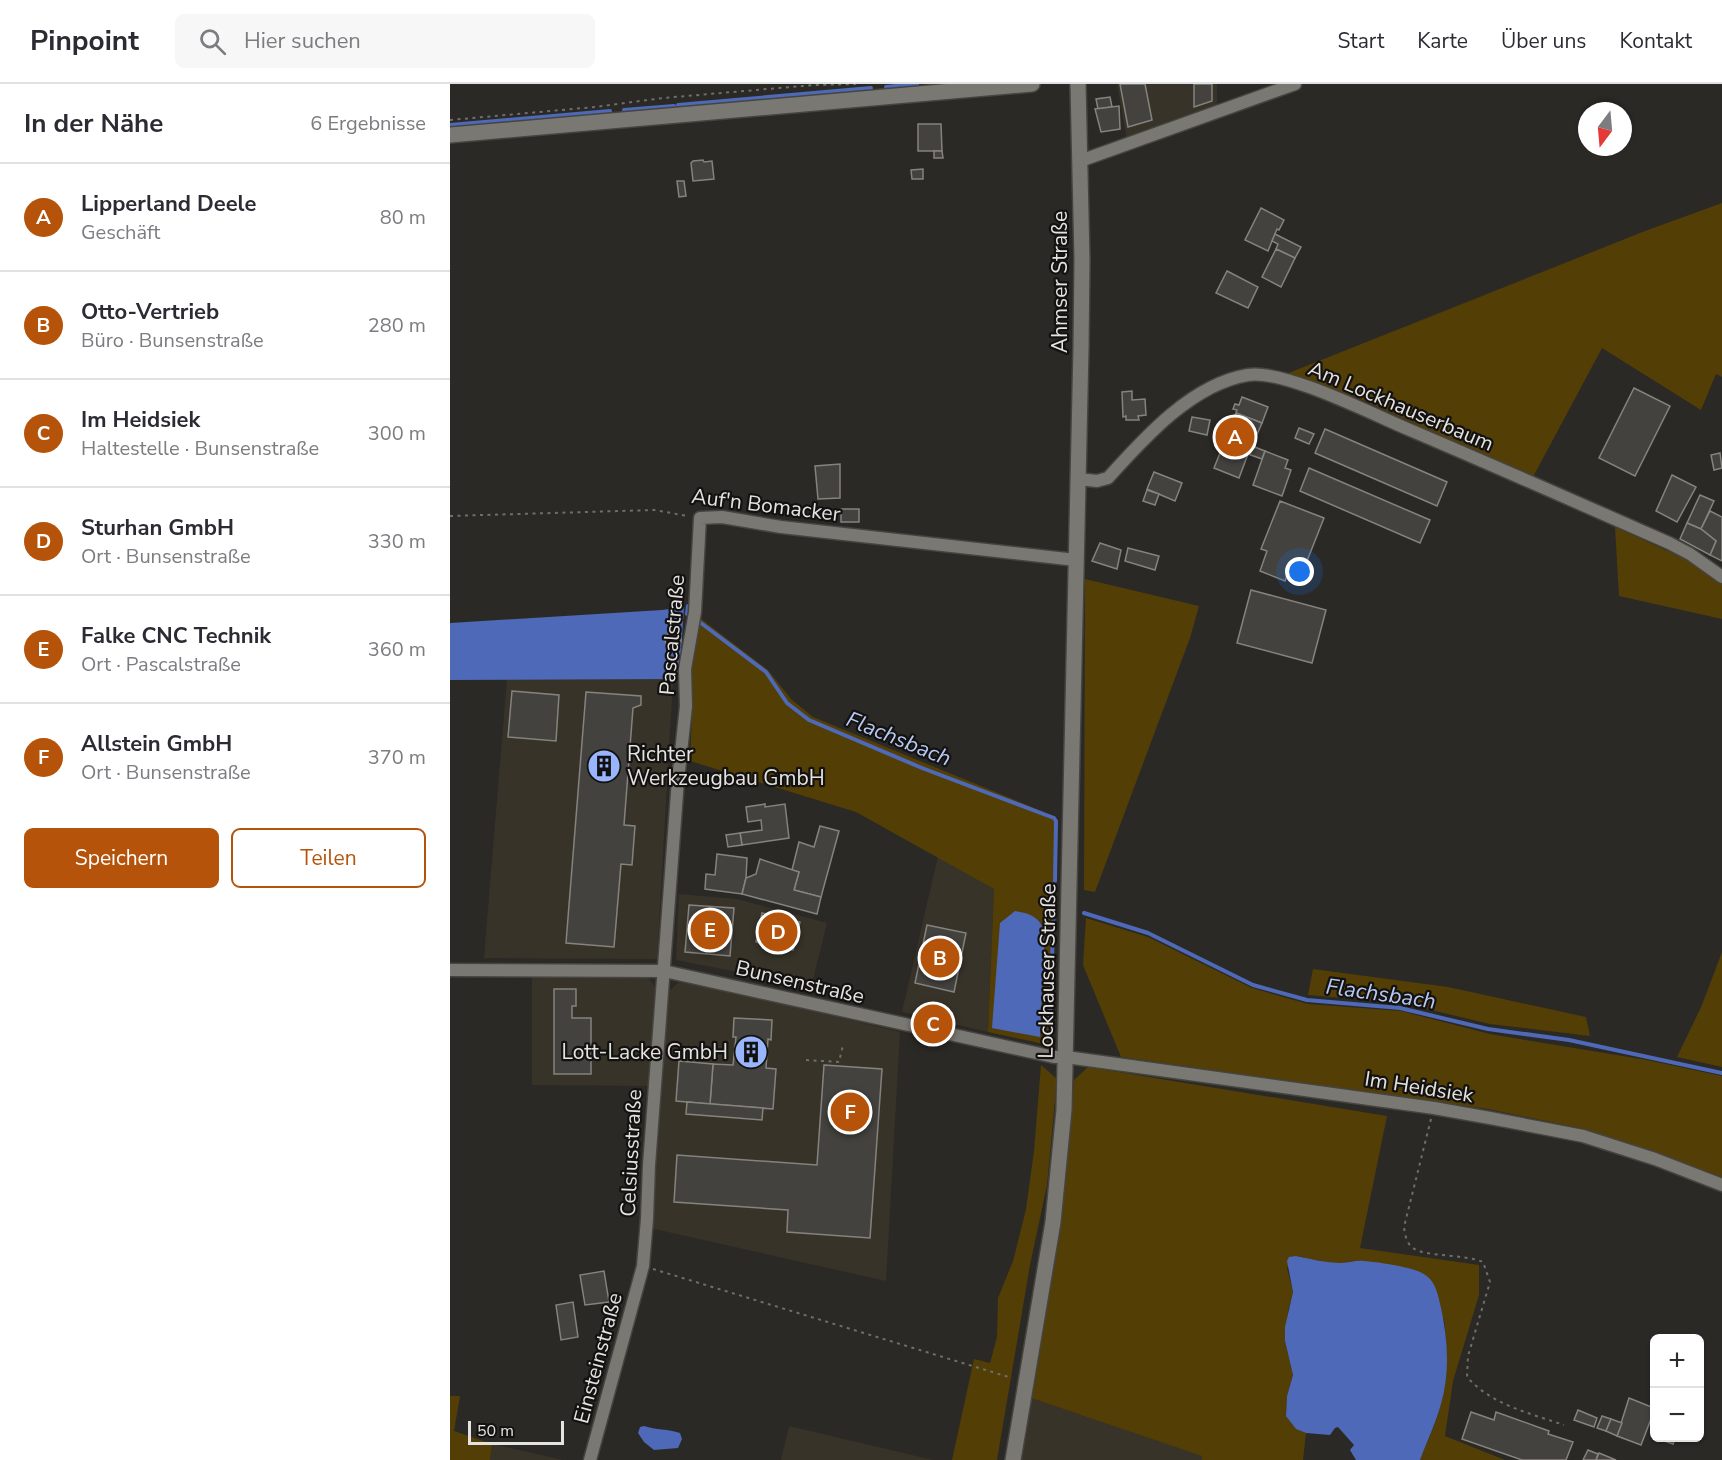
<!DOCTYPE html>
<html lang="de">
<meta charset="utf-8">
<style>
:root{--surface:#fff;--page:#f7f7f7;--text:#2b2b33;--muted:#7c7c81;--line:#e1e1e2;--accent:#b45309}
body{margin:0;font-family:"Nunito Sans",sans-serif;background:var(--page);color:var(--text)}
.controls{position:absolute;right:18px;bottom:18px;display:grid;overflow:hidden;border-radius:9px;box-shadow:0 2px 4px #0004}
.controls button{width:54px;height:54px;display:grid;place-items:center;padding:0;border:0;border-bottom:2px solid var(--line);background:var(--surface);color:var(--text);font:30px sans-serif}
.compass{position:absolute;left:1128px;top:18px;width:54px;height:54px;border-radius:50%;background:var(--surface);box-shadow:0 2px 4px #0004;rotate:196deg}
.scale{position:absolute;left:18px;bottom:15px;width:96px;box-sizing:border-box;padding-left:6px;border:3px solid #e4e3e1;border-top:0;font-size:16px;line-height:21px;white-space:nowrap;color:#e4e3e1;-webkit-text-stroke:4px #131210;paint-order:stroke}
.you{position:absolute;left:850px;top:488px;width:21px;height:21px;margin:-15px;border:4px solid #fff;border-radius:50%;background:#1a73e8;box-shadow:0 0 0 9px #1a73e833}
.badge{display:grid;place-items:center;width:39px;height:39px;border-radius:50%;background:var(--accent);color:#fff;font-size:20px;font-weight:700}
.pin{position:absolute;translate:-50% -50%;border:3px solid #fff;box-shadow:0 2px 6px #0006}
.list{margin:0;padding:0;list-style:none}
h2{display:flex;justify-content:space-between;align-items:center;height:78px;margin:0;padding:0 24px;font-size:26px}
h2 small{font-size:20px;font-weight:400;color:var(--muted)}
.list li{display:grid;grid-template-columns:39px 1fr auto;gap:18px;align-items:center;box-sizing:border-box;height:108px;padding:0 24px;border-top:2px solid var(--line)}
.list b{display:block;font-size:22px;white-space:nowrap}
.list p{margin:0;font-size:20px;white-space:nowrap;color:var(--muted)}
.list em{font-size:20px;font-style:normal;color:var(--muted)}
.actions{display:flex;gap:12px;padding:18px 24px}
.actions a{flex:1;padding:14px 0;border:2px solid var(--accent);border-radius:9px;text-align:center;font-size:21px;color:var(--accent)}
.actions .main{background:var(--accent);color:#fff}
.icon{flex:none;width:33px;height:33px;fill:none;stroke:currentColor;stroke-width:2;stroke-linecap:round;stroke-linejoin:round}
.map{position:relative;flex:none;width:1272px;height:1376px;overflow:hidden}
header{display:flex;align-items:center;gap:36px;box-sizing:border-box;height:84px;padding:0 30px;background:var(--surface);border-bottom:2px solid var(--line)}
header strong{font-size:28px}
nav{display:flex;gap:33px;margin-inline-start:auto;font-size:21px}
.search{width:420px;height:54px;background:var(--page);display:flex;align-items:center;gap:15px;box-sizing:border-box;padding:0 21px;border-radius:9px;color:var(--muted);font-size:22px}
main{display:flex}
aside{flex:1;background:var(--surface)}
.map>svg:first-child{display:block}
.built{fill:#373329}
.green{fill:#533e06}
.water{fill:#4d69b8}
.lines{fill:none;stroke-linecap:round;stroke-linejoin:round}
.stream{stroke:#4d69b8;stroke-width:4}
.building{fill:#44423e;stroke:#85837e;stroke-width:1.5}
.street-casing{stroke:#464441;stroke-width:15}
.secondary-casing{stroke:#464441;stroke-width:18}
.path{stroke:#6f6e6a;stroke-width:2;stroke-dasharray:3 4.5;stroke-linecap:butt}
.street{stroke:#7a7873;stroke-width:12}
.secondary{stroke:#7a7873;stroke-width:15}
.labels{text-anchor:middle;stroke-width:4.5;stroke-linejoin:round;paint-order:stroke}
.street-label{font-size:21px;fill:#e4e3e1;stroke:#131210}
.poi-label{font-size:21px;fill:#e4e3e1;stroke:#131210;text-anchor:start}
.water-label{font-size:22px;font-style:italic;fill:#b7c8f3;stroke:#131210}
</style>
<header>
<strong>Pinpoint</strong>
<div class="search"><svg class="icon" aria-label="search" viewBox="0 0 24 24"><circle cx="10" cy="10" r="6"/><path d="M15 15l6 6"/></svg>Hier suchen</div>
<nav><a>Start</a><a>Karte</a><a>Über uns</a><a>Kontakt</a></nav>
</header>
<main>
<aside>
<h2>In der Nähe<small>6 Ergebnisse</small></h2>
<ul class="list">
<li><span class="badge">A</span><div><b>Lipperland Deele</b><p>Geschäft</p></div><em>80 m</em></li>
<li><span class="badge">B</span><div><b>Otto-Vertrieb</b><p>Büro · Bunsenstraße</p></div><em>280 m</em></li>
<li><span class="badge">C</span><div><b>Im Heidsiek</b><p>Haltestelle · Bunsenstraße</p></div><em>300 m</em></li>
<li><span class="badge">D</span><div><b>Sturhan GmbH</b><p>Ort · Bunsenstraße</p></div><em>330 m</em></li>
<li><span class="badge">E</span><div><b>Falke CNC Technik</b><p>Ort · Pascalstraße</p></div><em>360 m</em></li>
<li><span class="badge">F</span><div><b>Allstein GmbH</b><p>Ort · Bunsenstraße</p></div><em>370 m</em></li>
</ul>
<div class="actions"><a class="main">Speichern</a><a>Teilen</a></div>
</aside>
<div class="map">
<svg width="1272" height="1376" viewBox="0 0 1272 1376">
<rect width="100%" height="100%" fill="#2b2925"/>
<g class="built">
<path d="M667,0H767V23L677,56Z"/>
<path d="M57,595H223L207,875L34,874Z"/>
<path d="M488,772L544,805L538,948L452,928Z"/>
<path d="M229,810L287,815L377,839L360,907L293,889L226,876Z"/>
<path d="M82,892L198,894L207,905L199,1002L82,1001Z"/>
<path d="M229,898L278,907L450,948L436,1197L200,1144L219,907Z"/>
<path d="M581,1314L753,1372L752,1376H570Z"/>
<path d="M339,1342L483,1376H331Z"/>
<path d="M42,1360L113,1376H40Z"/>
</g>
<g class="green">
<path d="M1272,119V293L1266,290L1251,326L1152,264L1083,393L910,315L836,290L1195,147Z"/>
<path d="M1165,443L1246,480L1272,499V535L1169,512Z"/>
<path d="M635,495L749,522L740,554L645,808L634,806Z"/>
<path d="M250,534L318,586L341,615L363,633L606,733L598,961L538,948L544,805L406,728L240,677L243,609L239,582Z"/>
<path d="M636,834L698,853L802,904L858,920L951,927L1040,950L1197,976L1272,992V1093L1134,1045L1038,1025L671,973L633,881Z"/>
<path d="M1272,868V983L1227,973L1252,921Z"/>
<path d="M863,885L998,903L1136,933L1140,952L1040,940L952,919L858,911Z"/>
<path d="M591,981L607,995L597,1101L580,1181L547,1376H502L524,1275L540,1279L547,1253L548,1214L563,1177L576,1125L584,1067Z"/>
<path d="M638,983L937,1032L910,1164L1029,1181V1211L1003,1297L995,1352L1055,1376H970C977,1357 987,1338 991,1319C998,1291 997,1264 994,1235L902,1177C885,1183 863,1175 846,1172L837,1184L843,1208L838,1227L835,1257L843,1291L837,1312L836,1331L846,1345L856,1349L853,1376H752V1372L581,1314L613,1118L624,996Z"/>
<path d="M0,1312H10L4,1347L42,1360L40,1376H0Z"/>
</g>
<g class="water">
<path d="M234,523L230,584L223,595L0,596V539L212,526Z"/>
<path d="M565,827C580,829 590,833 595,849L590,953L542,944L550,839Z"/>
<path d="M846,1172C861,1175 876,1179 891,1179C899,1179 906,1176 914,1177C927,1178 962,1183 972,1189C986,1196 988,1211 991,1224C998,1256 1000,1289 991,1320C986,1339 977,1357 970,1376H906L900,1366L904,1361L888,1343L885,1344L880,1351L856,1349L846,1345L836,1332L837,1312L843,1291L835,1257V1243L843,1208L837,1177L839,1173Z"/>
<path d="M194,1342C206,1346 218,1345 230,1349L232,1355L228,1364L204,1366L194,1358L188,1349L190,1343Z"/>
</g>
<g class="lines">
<g class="stream">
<path d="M436,3L467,0"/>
<path d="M228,21L421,4"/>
<path d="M174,26L224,22"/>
<path d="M0,41L160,27"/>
<path d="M238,522L237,530L239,531"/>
<path d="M251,539L316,588L337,619L359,636L472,684L604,734L606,737L605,797"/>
<path d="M634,829L698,849L803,901L857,916L950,924L1038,945L1119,956L1272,989"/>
<path d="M600,933L604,817"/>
</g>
</g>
<g class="building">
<path d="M670,0H695L702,36L678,43Z"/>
<path d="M744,0H762V17L744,23Z"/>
<path d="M660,13L662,23L648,25L646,15Z"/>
<path d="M669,22L670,45L651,48L645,25Z"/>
<path d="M468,40H491L492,67H468Z"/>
<path d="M484,67H492L493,74H484Z"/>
<path d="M253,76L254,78L262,77L264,95L243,97L241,79L243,77Z"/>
<path d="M473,85V95H462L461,86Z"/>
<path d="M227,97H234L236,112L229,113Z"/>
<path d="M811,124L834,136L829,146L827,145L818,167L795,156Z"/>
<path d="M825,150L851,163L845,174L826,165L828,160L822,157Z"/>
<path d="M826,165L845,174L831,203L812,193Z"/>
<path d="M777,187L808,203L798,224L766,209Z"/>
<path d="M1184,304L1220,322L1185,392L1149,374Z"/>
<path d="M682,307V316L695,315L696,331L688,332L689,336H676V332L673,333L672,308Z"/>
<path d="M792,313L818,323L812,339L786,329L787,326L783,325L785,320L789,321Z"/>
<path d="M786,329L812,339L802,362L815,367L812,375L798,370L789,394L764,384Z"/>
<path d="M742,333L760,336L757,351L739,347Z"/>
<path d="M849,344L864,350L859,360L845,354Z"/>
<path d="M875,345L997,398L987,422L865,369Z"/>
<path d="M815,367L838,376L835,384L841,386L832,412L803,401Z"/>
<path d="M1270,369L1272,384L1264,386L1261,371Z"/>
<path d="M390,380V414L368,415L365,382Z"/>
<path d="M859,384L980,436L970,459L850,407Z"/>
<path d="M704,388L732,399L725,417L697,405Z"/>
<path d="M1222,391L1246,403L1227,438L1206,427Z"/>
<path d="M697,406L709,410L705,421L693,417Z"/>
<path d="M1250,411L1264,417L1251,445L1237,439Z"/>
<path d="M830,417L874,434L855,482L842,477L835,497L810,487L817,467L811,465Z"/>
<rect x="391" y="425" width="18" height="13"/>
<path d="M1260,427L1272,433V477L1260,471L1266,457L1251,445Z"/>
<path d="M1237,439L1251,445L1266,457L1260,471L1230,455Z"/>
<path d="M650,459L671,466L667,485L642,477Z"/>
<path d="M678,464L709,472L705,486L675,477Z"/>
<path d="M801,506L876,526L862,579L787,559Z"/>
<circle cx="223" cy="556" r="8"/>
<path d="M62,607L109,611L106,657L58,653Z"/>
<path d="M136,608L191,612V621L183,624L174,741L185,742L182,781L171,780L164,863L116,859Z"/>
<path d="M315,720V723L335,720L339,754L292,761L290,749L312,746L311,736L298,738L296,723Z"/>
<path d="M370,742L389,747L371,813L344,806L349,788L342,786L349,758L364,763Z"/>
<path d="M290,749L292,761L278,763L276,751Z"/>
<path d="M267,770L297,774L296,794L292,810L255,805L256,790L265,791Z"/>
<path d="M310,775L349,788L344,806L371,813L367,830L292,810L296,794L306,790Z"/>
<path d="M239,821L284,824L280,872L235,868Z"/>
<path d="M312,829L350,838L343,866L306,858Z"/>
<path d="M477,841L516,849L504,908L465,899Z"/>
<path d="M104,905H126V922H122V934H141V990H104Z"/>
<path d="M284,934L322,936L321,956L318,955L316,984L326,985L323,1025L260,1020L263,980L283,981L286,953H283Z"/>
<path d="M229,977L263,980L260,1020L226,1017Z"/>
<path d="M374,981L432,985L420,1154L337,1148L338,1126L224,1118L227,1071L367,1081Z"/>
<path d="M237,1018L313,1024L312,1036L236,1030Z"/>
<path d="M154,1187L159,1218L135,1221L130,1191Z"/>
<path d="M123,1218L128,1253L111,1256L106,1221Z"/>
<path d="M1179,1314L1204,1324V1330L1203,1335H1201L1191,1361L1167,1352Z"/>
<path d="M1128,1326L1147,1334L1144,1343L1124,1336Z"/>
<path d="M1021,1328L1044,1336L1046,1328L1099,1347L1098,1350L1123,1358L1116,1376H1072L1012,1355Z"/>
<path d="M1152,1332L1161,1335L1156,1347L1147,1344Z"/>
<path d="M1161,1335L1172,1339L1167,1352L1156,1347Z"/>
<path d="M1206,1354H1225L1223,1360Z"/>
<path d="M1138,1366L1148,1370L1146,1376H1133Z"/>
<path d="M1149,1369L1166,1376H1146Z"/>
</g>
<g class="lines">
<defs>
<g id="street">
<path d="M630,77L845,0"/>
<path d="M628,395L647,397L658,394C694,354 742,300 798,291C834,285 924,331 960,346C1047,383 1133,421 1219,459L1240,470L1272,493"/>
<path d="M0,886L214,887L604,973H616L984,1024L1040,1034L1133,1052L1205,1075L1272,1101"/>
<path d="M140,1376L193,1182L197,1135L199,1081L228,696L236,622L235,585L245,528L250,434L272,433L331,443L626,476"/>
</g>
<g id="secondary">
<path d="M0,51L582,0"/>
<path d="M563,1376L603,1138L614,1026L631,264L632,176L628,0"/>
</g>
</defs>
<use href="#street" class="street-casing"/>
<use href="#secondary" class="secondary-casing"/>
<g class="path">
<path d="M0,36L145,23L213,14L364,1L406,0"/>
<path d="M0,432L204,426L238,432"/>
<path d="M356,976L389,978L393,961"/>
<path d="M981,1035L954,1143C955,1150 956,1159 963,1164C975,1173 1014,1170 1033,1178L1040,1198L1018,1272L1017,1293C1042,1321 1079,1329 1114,1341"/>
<path d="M203,1185L562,1294"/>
</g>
<use href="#street" class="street"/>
<use href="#secondary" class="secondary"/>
</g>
<defs>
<symbol id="building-disc" viewBox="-11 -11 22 22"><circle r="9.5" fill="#99b5fd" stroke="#131210"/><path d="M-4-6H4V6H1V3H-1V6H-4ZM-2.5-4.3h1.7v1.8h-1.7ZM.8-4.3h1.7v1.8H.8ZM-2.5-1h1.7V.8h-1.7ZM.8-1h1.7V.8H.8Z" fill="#111"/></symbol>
</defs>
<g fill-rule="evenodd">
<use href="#building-disc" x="135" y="663" width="38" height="38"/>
<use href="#building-disc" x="282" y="949" width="38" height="38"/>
</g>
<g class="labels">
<g class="street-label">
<text transform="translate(610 198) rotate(-90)" y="7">Ahmser Straße</text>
<text transform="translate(951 322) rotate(23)" y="7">Am Lockhauserbaum</text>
<text transform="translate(316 421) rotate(7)" y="7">Auf'n Bomacker</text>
<text transform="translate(222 551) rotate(-85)" y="7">Pascalstraße</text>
<text transform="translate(597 887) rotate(-89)" y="7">Lockhauser Straße</text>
<text transform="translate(350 898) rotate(13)" y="7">Bunsenstraße</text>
<text transform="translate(969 1003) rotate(9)" y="7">Im Heidsiek</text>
<text transform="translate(181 1069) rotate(-87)" y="7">Celsiusstraße</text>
<text transform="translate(148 1274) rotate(-75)" y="7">Einsteinstraße</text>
</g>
<g class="poi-label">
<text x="177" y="677">Richter<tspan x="177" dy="24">Werkzeugbau GmbH</tspan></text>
<text x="278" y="975" text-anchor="end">Lott-Lacke GmbH</text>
</g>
<g class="water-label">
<text transform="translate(449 654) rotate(22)" y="8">Flachsbach</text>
<text transform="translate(931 909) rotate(8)" y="8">Flachsbach</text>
</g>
</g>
</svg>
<div class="controls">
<button>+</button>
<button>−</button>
</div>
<svg class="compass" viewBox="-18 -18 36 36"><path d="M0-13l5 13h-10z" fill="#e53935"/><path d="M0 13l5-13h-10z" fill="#7c7c81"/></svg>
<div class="scale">50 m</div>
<div class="you"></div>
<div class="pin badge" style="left:785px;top:353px">A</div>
<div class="pin badge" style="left:490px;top:874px">B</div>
<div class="pin badge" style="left:483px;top:940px">C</div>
<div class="pin badge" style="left:328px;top:848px">D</div>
<div class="pin badge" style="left:260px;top:846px">E</div>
<div class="pin badge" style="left:400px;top:1028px">F</div>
</div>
</main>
